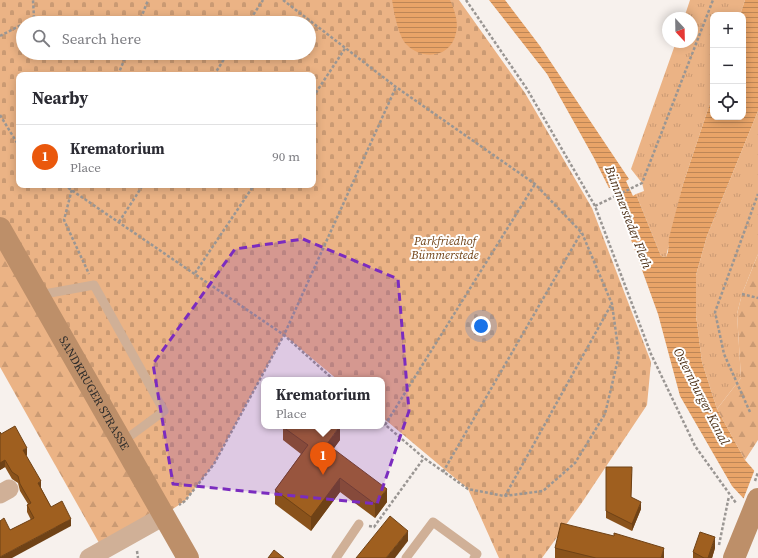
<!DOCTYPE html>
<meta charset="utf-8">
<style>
:root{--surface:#fff;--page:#f7f7f7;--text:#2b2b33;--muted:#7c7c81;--line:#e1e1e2;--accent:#ea580c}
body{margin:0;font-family:"Source Serif 4",serif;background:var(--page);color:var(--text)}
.controls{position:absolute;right:12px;top:12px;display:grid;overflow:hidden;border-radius:8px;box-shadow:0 2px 10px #0003}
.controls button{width:36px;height:36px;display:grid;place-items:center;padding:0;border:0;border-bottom:1px solid var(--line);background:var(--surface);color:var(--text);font:20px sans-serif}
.compass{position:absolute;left:662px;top:12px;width:36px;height:36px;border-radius:50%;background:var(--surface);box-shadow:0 2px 10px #0003;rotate:158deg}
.you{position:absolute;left:481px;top:326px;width:14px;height:14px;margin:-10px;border:3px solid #fff;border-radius:50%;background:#1a73e8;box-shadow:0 0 0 6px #1a73e833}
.badge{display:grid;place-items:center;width:26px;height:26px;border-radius:50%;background:var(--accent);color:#fff;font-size:13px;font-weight:700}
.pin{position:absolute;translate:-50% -33px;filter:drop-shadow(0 1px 2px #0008)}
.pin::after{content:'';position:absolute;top:21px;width:14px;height:12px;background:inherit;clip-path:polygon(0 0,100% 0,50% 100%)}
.popup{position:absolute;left:261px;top:377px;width:124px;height:52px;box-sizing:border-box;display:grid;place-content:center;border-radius:8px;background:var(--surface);filter:drop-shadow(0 1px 3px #0005);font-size:13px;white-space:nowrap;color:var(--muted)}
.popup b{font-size:15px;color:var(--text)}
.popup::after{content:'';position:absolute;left:50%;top:100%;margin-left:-8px;border:8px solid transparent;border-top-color:var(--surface)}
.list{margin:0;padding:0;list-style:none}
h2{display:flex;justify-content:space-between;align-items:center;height:52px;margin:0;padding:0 16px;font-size:17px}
h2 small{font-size:13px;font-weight:400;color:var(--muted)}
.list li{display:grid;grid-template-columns:26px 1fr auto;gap:12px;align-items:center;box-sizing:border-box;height:64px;padding:0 16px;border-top:1px solid var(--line)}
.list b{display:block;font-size:15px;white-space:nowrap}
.list p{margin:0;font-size:13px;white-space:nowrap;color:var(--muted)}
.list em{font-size:13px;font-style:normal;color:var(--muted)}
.icon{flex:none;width:22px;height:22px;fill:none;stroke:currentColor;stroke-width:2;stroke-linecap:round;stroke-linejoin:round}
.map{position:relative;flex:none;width:758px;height:558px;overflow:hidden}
.search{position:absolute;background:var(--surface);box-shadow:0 2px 10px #0003;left:16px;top:16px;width:300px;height:44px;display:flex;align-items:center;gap:10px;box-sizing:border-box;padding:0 14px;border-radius:22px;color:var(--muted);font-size:15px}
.panel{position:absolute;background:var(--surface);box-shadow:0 2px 10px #0003;left:16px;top:72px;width:300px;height:116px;border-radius:8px}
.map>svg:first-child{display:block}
.grass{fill:url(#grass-tufts)}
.forest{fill:url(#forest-firs)}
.cemetery{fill:url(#cemetery-stones);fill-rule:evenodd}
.water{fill:url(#water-rules)}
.pier{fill:#f7f1ed}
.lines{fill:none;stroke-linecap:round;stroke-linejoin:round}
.path{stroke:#9a9693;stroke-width:2.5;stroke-dasharray:3 2;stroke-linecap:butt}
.lane{stroke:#d0b097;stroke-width:9}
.street{stroke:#d0b097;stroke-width:19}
.secondary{stroke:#bd8f69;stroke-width:22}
.wall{fill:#89521b}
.shaded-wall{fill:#6f4216}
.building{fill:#9f5f1f;stroke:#6f4216}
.marked{fill:#7b2cbf;fill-opacity:0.2;stroke:#7b2cbf;stroke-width:3;stroke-dasharray:8 5;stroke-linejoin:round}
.labels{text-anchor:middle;stroke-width:4;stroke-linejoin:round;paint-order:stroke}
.park-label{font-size:12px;font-style:italic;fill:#704216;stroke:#fff}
.street-label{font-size:12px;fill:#2f2d2b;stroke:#fff}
.water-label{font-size:13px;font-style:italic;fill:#4c2f15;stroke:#fff}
</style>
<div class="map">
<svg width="758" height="558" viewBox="0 0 758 558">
<defs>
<pattern id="grass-tufts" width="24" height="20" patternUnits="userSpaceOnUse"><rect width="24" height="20" fill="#ebb385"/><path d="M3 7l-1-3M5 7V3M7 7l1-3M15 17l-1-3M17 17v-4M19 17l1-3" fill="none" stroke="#ca9a73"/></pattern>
<pattern id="forest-firs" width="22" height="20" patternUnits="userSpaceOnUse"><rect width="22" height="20" fill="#ebb385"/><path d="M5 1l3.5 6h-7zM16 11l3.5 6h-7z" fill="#ca9a73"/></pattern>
<pattern id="cemetery-stones" width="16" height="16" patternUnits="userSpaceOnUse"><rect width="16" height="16" fill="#ebb385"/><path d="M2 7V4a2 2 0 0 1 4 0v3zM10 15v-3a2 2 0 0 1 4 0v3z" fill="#ca9a73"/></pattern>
<pattern id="water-rules" width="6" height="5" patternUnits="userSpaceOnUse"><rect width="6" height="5" fill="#e9a468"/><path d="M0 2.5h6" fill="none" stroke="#bd8656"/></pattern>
</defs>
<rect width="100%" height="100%" fill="#f7f1ed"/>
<g class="grass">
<path d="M690,0H745L740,15H713V94L683,184L666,257L661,256L636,194L644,191L642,183L631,169L676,42H692V18H684Z"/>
<path d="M758,111V254L742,294L737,314L741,378L717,409L702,362L696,315V275L707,236Z"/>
</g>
<g class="forest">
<path d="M0,227L164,516L103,550L0,367Z"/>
<path d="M758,254V440L745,460L717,409L741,378L737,314L742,294Z"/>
</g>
<path class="cemetery" d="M0,0H459L525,93L592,208L651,362L647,405L581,504L542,558H499L468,489L382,417V380H338L284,335L214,464L185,501L165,514L0,228ZM23,23H309V53H23ZM19,75H313V185H19Z"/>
<g class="water">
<path d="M392,0H450C454,9 459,22 456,33C451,58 422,61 406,44C398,35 394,12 392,0Z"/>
<path d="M489,0H505L540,46L629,179L626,181L633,196L636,194L661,256L666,257L668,252L669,238L683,184L713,94V117H743V15H740L745,0H758V111L707,236L696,275V315L702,362L717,409L745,460L758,475V514L732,486L680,396L658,314L618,204L620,201L613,187L609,188L594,158L547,74Z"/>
</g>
<path class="pier" d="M755,469L758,472V516L743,500Z"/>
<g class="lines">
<g class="path">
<path d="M283,0L396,87L535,184L582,233L612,304L619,355L605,414L575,463L543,491L504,496L468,489L424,458L382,422"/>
<path d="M466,0L527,89L595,206L651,354L695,446L736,503"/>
<path d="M25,23L34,18L33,0"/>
<path d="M139,23L148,0"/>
<path d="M248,23L263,0"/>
<path d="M0,36L23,24"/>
<path d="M118,75L127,53"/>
<path d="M214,75L228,53"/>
<path d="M313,97L346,47"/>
<path d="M0,115L19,146"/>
<path d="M64,185L284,335L214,464L185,501L179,505"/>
<path d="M73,185L64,220L89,274"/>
<path d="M595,206L642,183L713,0"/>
<path d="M119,222L143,185"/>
<path d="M195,273L254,185"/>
<path d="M742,294L758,298"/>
<path d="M334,380L284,335L396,87"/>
<path d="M750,412L724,354L715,312L758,194"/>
<path d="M385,425L535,184"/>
<path d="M443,472L581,233"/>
<path d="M755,481L758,472"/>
<path d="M505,496L611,305"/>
<path d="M369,526L374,527L424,458"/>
<path d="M719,545L729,496"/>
<path d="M137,551L138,558"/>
</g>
<g class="lane">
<path d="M39,295L94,285L164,411L122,442"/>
<path d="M336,558L359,524"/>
<path d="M406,558L433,522L477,554L474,558"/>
</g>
<g class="street">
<path d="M0,494L9,489"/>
<path d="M89,558L164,516"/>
</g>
<g class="secondary">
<path id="s1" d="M0,228L188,558"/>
<path d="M734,558L758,499"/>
</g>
</g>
<g class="wall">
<path d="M283,427L340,440L333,449L387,502L375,518L340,492L311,531L275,504V490L301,454L283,440Z"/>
<path d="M0,432L1,434L27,455L26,456L41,488L51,507L71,526L10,530L31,520L27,512V505L28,504L20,491L18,483L12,479L5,467L0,470Z"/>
<path d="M606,467L632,474L631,497L641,509L632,531L606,518Z"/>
<path d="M555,548L664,558H555Z"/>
<path d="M715,548L712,558H693V552Z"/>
</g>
<g class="shaded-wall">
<path d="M340,426V440L327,458V444Z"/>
<path d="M27,448V455L23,457V450Z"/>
<path d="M5,460V467L0,470V463Z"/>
<path d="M340,478V492L311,531V517Z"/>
<path d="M41,481V488L38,490V483Z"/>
<path d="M387,489V502L375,518V504Z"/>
<path d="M641,502V509L632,531V524Z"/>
<path d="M71,519V526L12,558H0V557Z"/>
<path d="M408,531V541L395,558H386Z"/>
<path d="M715,537V548L712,558H708Z"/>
<path d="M664,548V558H661Z"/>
</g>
<g class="building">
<path d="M15,426L27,448L23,450L41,481L38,483L51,507L62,501L71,519L0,557V521L4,518L10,530L34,518L27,505L31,503L20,484L18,476L12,472L5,460L0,463V432L1,434Z"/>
<path d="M284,426H340L327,444L387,489L375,504L340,478L311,517L275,490L308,445L283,427Z"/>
<path d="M606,467H632L631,497L641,502L632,524L606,511Z"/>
<path d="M390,516L408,531L386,558H356Z"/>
<path d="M561,523L614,536V533L664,548L661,558H596L555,548Z"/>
<path d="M700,532L715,537L708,558H704L693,552Z"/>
<path d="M274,550L284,558H268Z"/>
</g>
<path class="marked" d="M303,239L398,279L409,411L377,504L173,484L153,364L235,249Z"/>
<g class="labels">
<g class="park-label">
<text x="445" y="245">Parkfriedhof<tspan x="445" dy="14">Bümmerstede</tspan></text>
</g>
<g class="street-label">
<text dy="4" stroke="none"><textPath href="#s1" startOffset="190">SANDKRUGER STRASSE</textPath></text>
</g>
<g class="water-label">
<text transform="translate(629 217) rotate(69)" y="5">Bümmersteder Fleth</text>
<text transform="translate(702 396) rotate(63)" y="5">Osternburger Kanal</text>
</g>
</g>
</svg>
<div class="controls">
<button>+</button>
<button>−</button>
<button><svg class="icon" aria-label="locate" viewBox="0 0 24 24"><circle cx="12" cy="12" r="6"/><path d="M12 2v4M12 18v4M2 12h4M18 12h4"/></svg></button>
</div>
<svg class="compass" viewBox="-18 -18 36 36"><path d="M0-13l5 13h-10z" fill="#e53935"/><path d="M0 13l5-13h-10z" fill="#7c7c81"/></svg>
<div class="you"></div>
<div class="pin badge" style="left:323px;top:475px">1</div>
<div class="popup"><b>Krematorium</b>Place</div>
<div class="search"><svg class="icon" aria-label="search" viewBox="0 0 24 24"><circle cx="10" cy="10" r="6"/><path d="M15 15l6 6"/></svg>Search here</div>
<section class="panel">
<h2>Nearby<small></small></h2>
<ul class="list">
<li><span class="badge">1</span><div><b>Krematorium</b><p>Place</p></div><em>90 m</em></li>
</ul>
</section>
</div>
